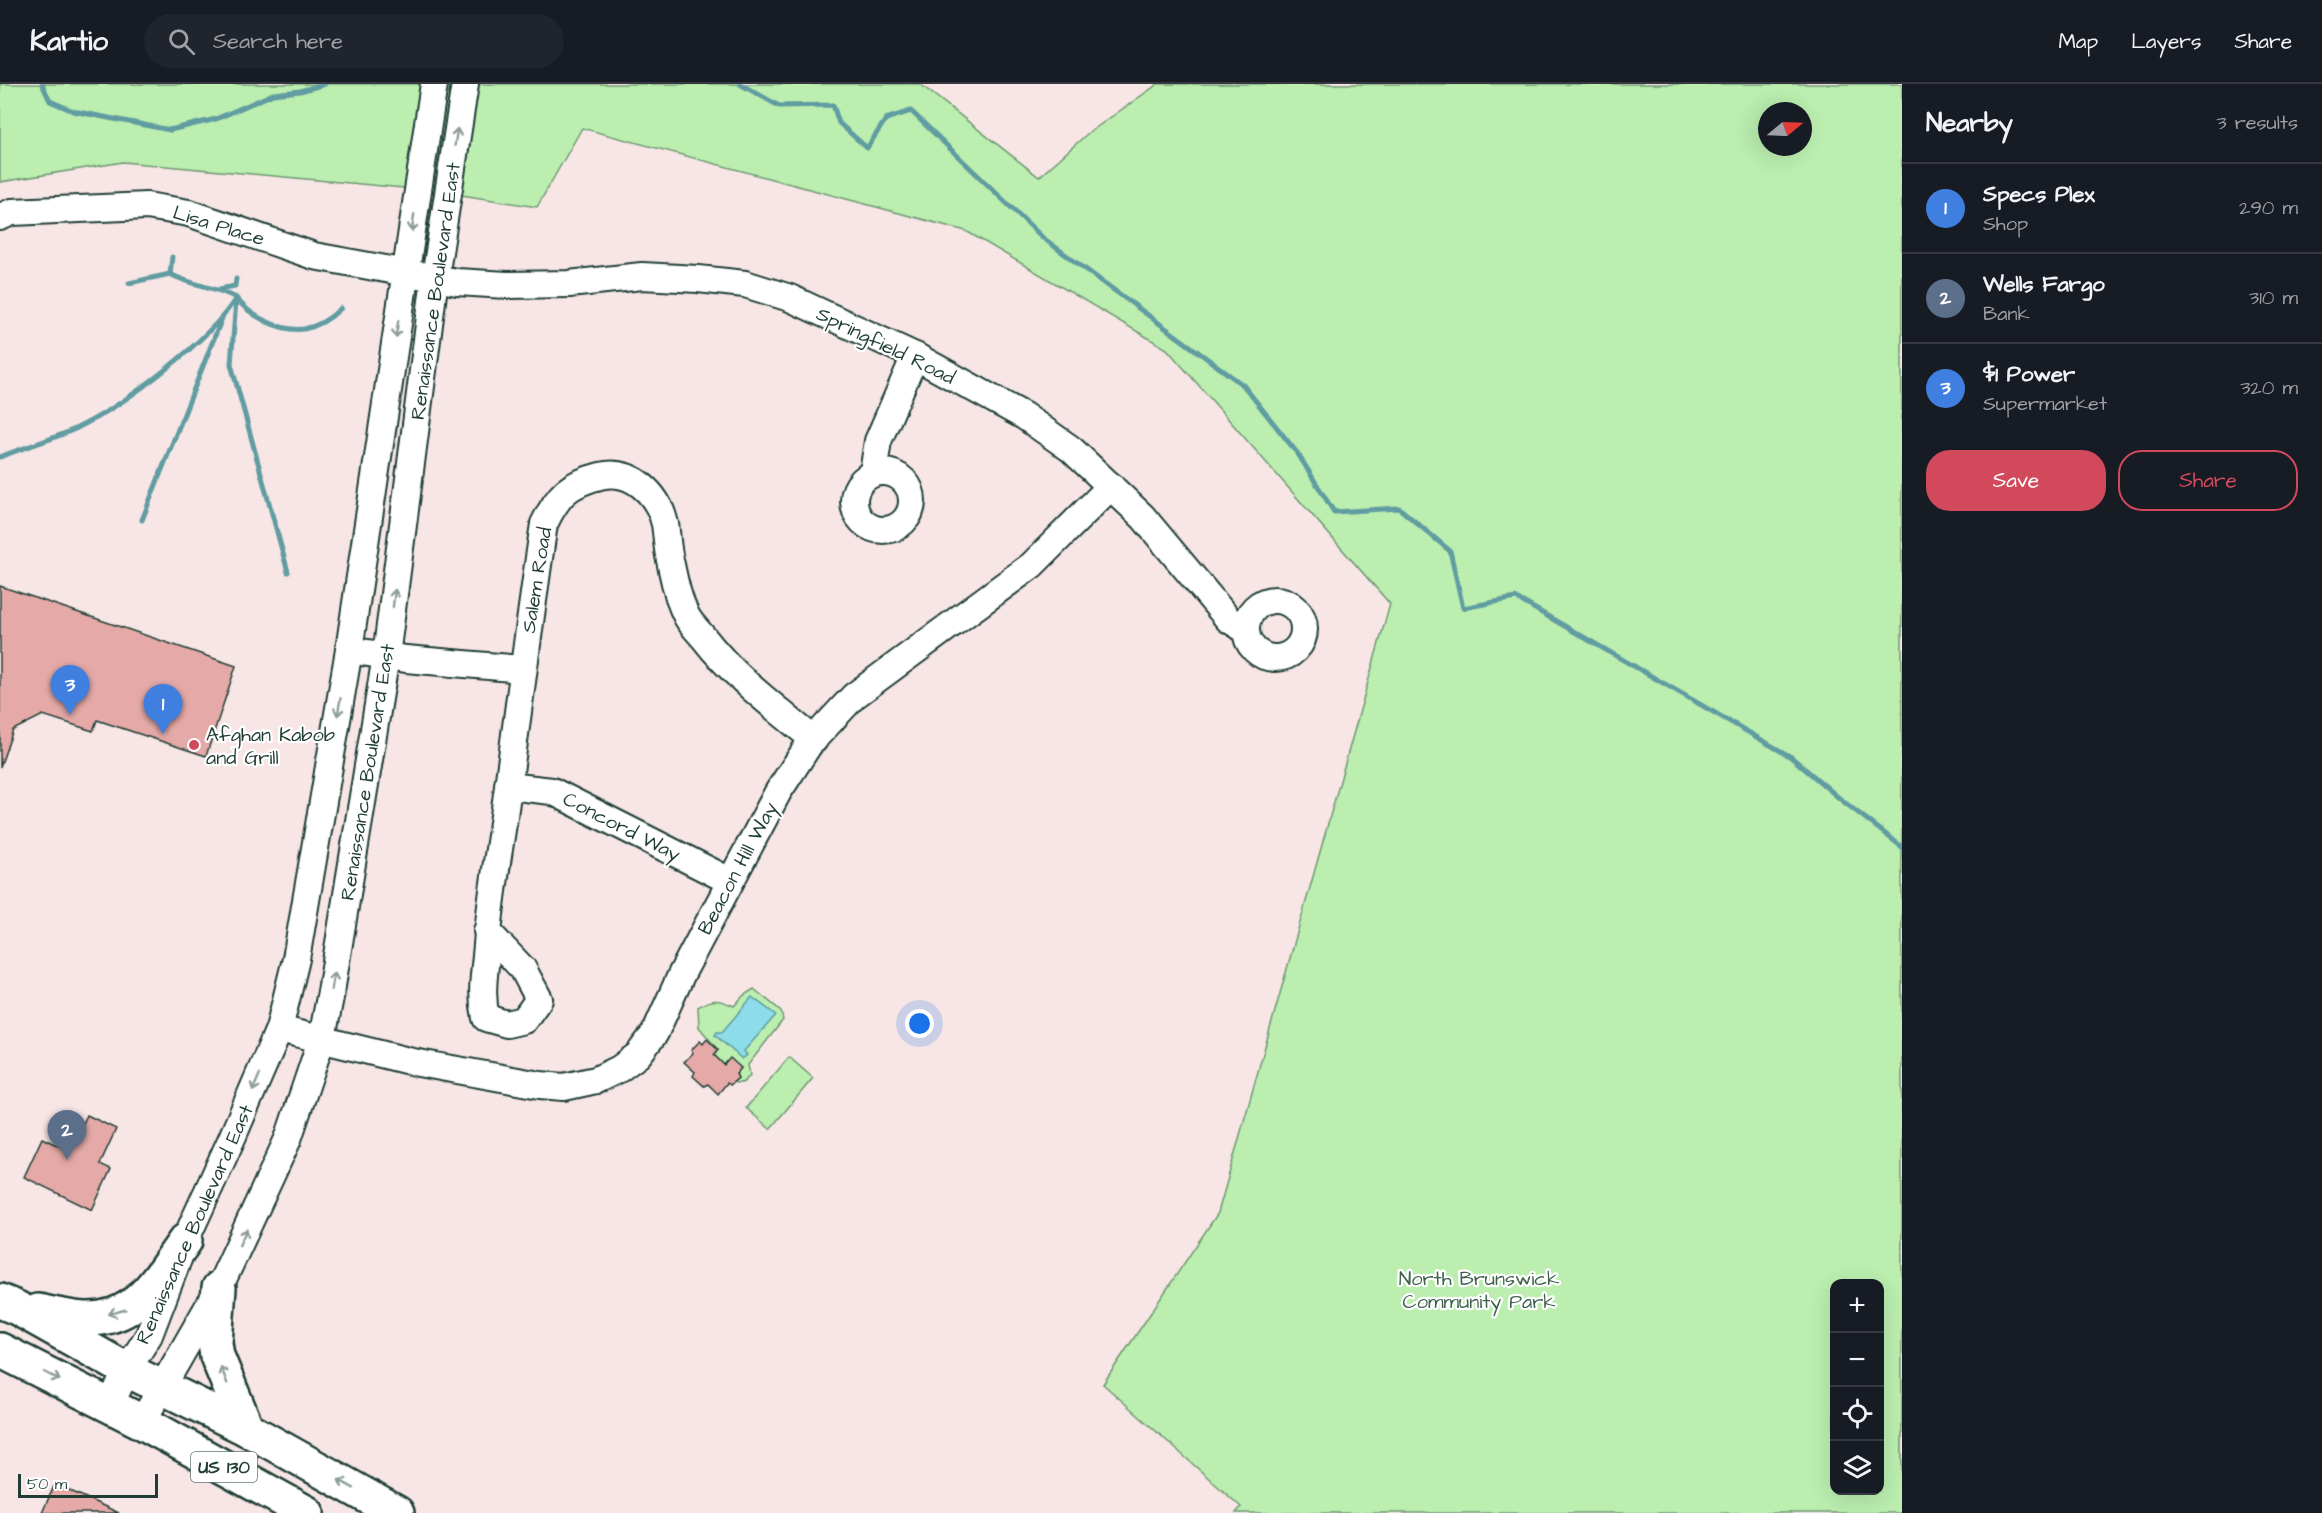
<!DOCTYPE html>
<meta charset="utf-8">
<style>
:root{--surface:#171b24;--page:#20242c;--text:#f1f3f6;--muted:#9ea1a6;--line:#363941;--accent:#d1495b}
body{margin:0;font-family:"Architects Daughter",sans-serif;background:var(--page);color:var(--text)}
.controls{position:absolute;right:18px;bottom:18px;display:grid;overflow:hidden;border-radius:12px;box-shadow:0 6px 24px #0002}
.controls button{width:54px;height:54px;display:grid;place-items:center;padding:0;border:0;border-bottom:2px solid var(--line);background:var(--surface);color:var(--text);font:30px sans-serif}
.compass{position:absolute;left:1758px;top:18px;width:54px;height:54px;border-radius:50%;background:var(--surface);box-shadow:0 6px 24px #0002;rotate:71deg}
.scale{position:absolute;left:18px;bottom:15px;width:140px;box-sizing:border-box;padding-left:6px;border:3px solid #1f3d34;border-top:0;font-size:16px;line-height:21px;white-space:nowrap;color:#1f3d34;-webkit-text-stroke:4px #fff;paint-order:stroke}
.you{position:absolute;left:920px;top:940px;width:21px;height:21px;margin:-15px;border:4px solid #fff;border-radius:50%;background:#1a73e8;box-shadow:0 0 0 9px #1a73e833}
.badge{display:grid;place-items:center;width:39px;height:39px;border-radius:50%;background:var(--accent);color:#fff;font-size:20px;font-weight:700}
.pin{position:absolute;translate:-50% -50px;filter:drop-shadow(0 2px 3px #0008)}
.pin::after{content:'';position:absolute;top:32px;width:21px;height:18px;background:inherit;clip-path:polygon(0 0,100% 0,50% 100%)}
.list{margin:0;padding:0;list-style:none}
h2{display:flex;justify-content:space-between;align-items:center;height:78px;margin:0;padding:0 24px;font-size:26px}
h2 small{font-size:20px;font-weight:400;color:var(--muted)}
.list li{display:grid;grid-template-columns:39px 1fr auto;gap:18px;align-items:center;box-sizing:border-box;height:90px;padding:0 24px;border-top:2px solid var(--line)}
.list b{display:block;font-size:22px;white-space:nowrap}
.list p{margin:0;font-size:20px;white-space:nowrap;color:var(--muted)}
.list em{font-size:20px;font-style:normal;color:var(--muted)}
.actions{display:flex;gap:12px;padding:18px 24px}
.actions a{flex:1;padding:14px 0;border:2px solid var(--accent);border-radius:24px;text-align:center;font-size:21px;color:var(--accent)}
.actions .main{background:var(--accent);color:#fff}
.icon{flex:none;width:33px;height:33px;fill:none;stroke:currentColor;stroke-width:2;stroke-linecap:round;stroke-linejoin:round}
.map{position:relative;flex:none;width:1902px;height:1429px;overflow:hidden}
header{display:flex;align-items:center;gap:36px;box-sizing:border-box;height:84px;padding:0 30px;background:var(--surface);border-bottom:2px solid var(--line)}
header strong{font-size:28px}
nav{display:flex;gap:33px;margin-inline-start:auto;font-size:21px}
.search{width:420px;height:54px;background:var(--page);display:flex;align-items:center;gap:15px;box-sizing:border-box;padding:0 21px;border-radius:33px;color:var(--muted);font-size:22px}
main{display:flex}
aside{flex:1;background:var(--surface)}
.map>svg:first-child{display:block}
.green{fill:#bbeeaf;stroke:#6d9672;stroke-width:1.5;fill-rule:evenodd}
.water{fill:#8cdce9;stroke:#609ca1;stroke-width:1.5}
.lines{fill:none;stroke-linecap:round;stroke-linejoin:round}
.stream{stroke:#609ca1;stroke-width:5}
.building{fill:#e5aaa8;stroke:#1f3d34;stroke-width:1.5}
.minor-casing{stroke:#1f3d34;stroke-width:30}
.highway-casing{stroke:#1f3d34;stroke-width:38}
.minor{stroke:#fff;stroke-width:26}
.highway{stroke:#fff;stroke-width:33}
.oneway{stroke:#8f9e9a}
.poi-dot{fill:#d1495b;stroke:#fff;stroke-width:2}
.labels{text-anchor:middle;stroke-width:4.5;stroke-linejoin:round;paint-order:stroke}
.shield{fill:#fff;stroke:#627771;stroke-width:1.5}
.shield-label{font-size:18px;font-weight:bold;fill:#1f3d34}
.street-label{font-size:20px;fill:#1f3d34;stroke:#fff}
.poi-label{font-size:20px;fill:#1f3d34;stroke:#fff;text-anchor:start}
.park-label{font-size:20px;fill:#3e604d;stroke:#fff}
</style>
<header>
<strong>Kartio</strong>
<div class="search"><svg class="icon" aria-label="search" viewBox="0 0 24 24"><circle cx="10" cy="10" r="6"/><path d="M15 15l6 6"/></svg>Search here</div>
<nav><a>Map</a><a>Layers</a><a>Share</a></nav>
</header>
<main>
<div class="map">
<svg width="1902" height="1429" viewBox="0 0 1902 1429">
<rect width="100%" height="100%" fill="#f7e6e5"/>
<filter id="ink" filterUnits="userSpaceOnUse"><feTurbulence type="fractalNoise" baseFrequency=".0167" numOctaves="2"/><feDisplacementMap in="SourceGraphic" scale="12" xChannelSelector="R" yChannelSelector="G"/><feConvolveMatrix kernelMatrix="1 2 1 2 8 2 1 2 1" color-interpolation-filters="sRGB"/></filter>
<g filter="url(#ink)">
<g class="green">
<path d="M0,0H920L1039,93L1087,50L1158,0H1902V1429H1236L1241,1423L1103,1300L1218,1129L1390,520L1167,265L966,147L582,44L537,123L436,107L123,78L0,98ZM1767,27H1803V63H1767ZM1834,1200H1880V1406H1834Z"/>
<path d="M754,905L781,927L783,936L748,981L750,991C745,998 742,1001 733,998L738,994L736,990L741,984L730,975L724,981L714,971L718,966L699,943L698,923C712,914 719,915 734,922L744,911Z"/>
<path d="M789,973L813,994L770,1045L746,1024Z"/>
</g>
<path class="water" d="M752,913L776,931L744,967L747,971L742,975L715,951L717,948H722Z"/>
<g class="lines">
<g class="stream">
<path d="M42,0L50,17L73,27L170,46L216,35L273,10L300,7L325,0"/>
<path d="M740,0L779,22L833,21L839,39L867,64L886,35L911,27L1043,154L1243,301L1298,370L1334,428L1399,424L1450,467L1463,524L1516,514L1791,673L1839,714L1902,763"/>
<path d="M129,199L170,190"/>
<path d="M220,205L235,202L236,195"/>
<path d="M236,214C250,232 280,248 304,245C319,242 331,234 341,224"/>
<path d="M236,216L231,280L288,488"/>
<path d="M0,373C26,362 56,355 81,342C128,318 209,257 236,214C214,202 190,201 170,190L172,173"/>
<path d="M142,436L222,234"/>
</g>
</g>
<g class="building">
<path d="M0,502L236,582L206,672L97,636L93,647L43,631L13,646L0,683Z"/>
<path d="M707,955L718,966L714,971L724,981L730,974L741,984L736,990L738,994L730,1001L727,999L718,1010L708,1000L704,1002L693,992L695,988L684,978L693,969L691,966L700,957L703,960Z"/>
<path d="M87,1031L116,1045L100,1080L111,1085L92,1126L24,1093L42,1054L70,1067Z"/>
<path d="M55,1400L119,1429H42Z"/>
</g>
<g class="lines">
<defs>
<g id="minor">
<path d="M0,133L12,128L147,122L189,129L314,172L457,198L507,201L569,200L642,192L698,195L745,200L790,214L915,272L1024,332L1071,365L1143,433L1228,535L1246,546"/>
<circle cx="883" cy="417" r="29"/>
<path d="M873,389L878,357L915,272"/>
<circle cx="1275" cy="545" r="29"/>
<path d="M349,566L406,575L522,585"/>
<path d="M508,702L552,707L730,797"/>
<path d="M487,847L523,885L539,915L524,936L507,940L486,934C480,907 485,888 487,861C490,820 497,779 503,739C517,639 529,539 544,440C558,411 568,400 600,392C632,384 658,410 665,440C667,452 667,464 670,476C674,495 678,516 687,533C691,540 698,547 704,554C735,594 776,624 814,656"/>
<path d="M279,945L413,978L540,1001L564,1003L596,996L619,985L638,971L655,949L682,889L778,708L810,659L854,612L1032,481L1111,402"/>
<path d="M110,1321L127,1286L149,1251L185,1157L232,1054L279,945L296,875L349,566L434,0"/>
<path d="M142,1338L219,1204L288,1055L322,954L331,908L386,572L435,194L465,0"/>
</g>
<g id="highway">
<path d="M219,1204L215,1259L217,1272L247,1345"/>
<path d="M0,1217L17,1224L127,1286L247,1345L397,1429"/>
<path d="M38,1227C53,1230 69,1234 84,1235C138,1237 157,1195 185,1157"/>
<path d="M0,1266L142,1338L307,1429"/>
</g>
</defs>
<use href="#minor" class="minor-casing"/>
<use href="#highway" class="highway-casing"/>
<use href="#minor" class="minor"/>
<use href="#highway" class="highway"/>
</g>
<defs><path id="oneway-shaft" d="M-6 0H5M1.5-3L5.5 0L1.5 3" fill="none" stroke-width="1.6" stroke-linecap="round" stroke-linejoin="round" transform="scale(1.5)"/></defs>
<g class="oneway">
<use href="#oneway-shaft" transform="translate(456 53) rotate(-81)"/>
<use href="#oneway-shaft" transform="translate(413 139) rotate(98)"/>
<use href="#oneway-shaft" transform="translate(397 245) rotate(99)"/>
<use href="#oneway-shaft" transform="translate(394 514) rotate(-83)"/>
<use href="#oneway-shaft" transform="translate(339 623) rotate(100)"/>
<use href="#oneway-shaft" transform="translate(333 897) rotate(-81)"/>
<use href="#oneway-shaft" transform="translate(256 999) rotate(113)"/>
<use href="#oneway-shaft" transform="translate(243 1153) rotate(-65)"/>
<use href="#oneway-shaft" transform="translate(117 1228) rotate(164)"/>
<use href="#oneway-shaft" transform="translate(224 1291) rotate(-111)"/>
<use href="#oneway-shaft" transform="translate(52 1292) rotate(27)"/>
<use href="#oneway-shaft" transform="translate(346 1400) rotate(-151)"/>
</g>
</g>
<circle class="poi-dot" cx="194" cy="661" r="6"/>
<g class="labels">
<rect class="shield" x="191" y="1368" width="66" height="30" rx="4.5"/>
<g class="shield-label">
<text x="224" y="1389">US 130</text>
</g>
<g class="street-label">
<text transform="translate(219 141) rotate(17)" y="7">Lisa Place</text>
<text transform="translate(435 207) rotate(-82)" y="7">Renaissance Boulevard East</text>
<text transform="translate(886 261) rotate(26)" y="7">Springfield Road</text>
<text transform="translate(536 496) rotate(-81)" y="7">Salem Road</text>
<text transform="translate(367 688) rotate(-81)" y="7">Renaissance Boulevard East</text>
<text transform="translate(622 742) rotate(27)" y="7">Concord Way</text>
<text transform="translate(737 784) rotate(-62)" y="7">Beacon Hill Way</text>
<text transform="translate(194 1140) rotate(-66)" y="7">Renaissance Boulevard East</text>
</g>
<g class="poi-label">
<text x="206" y="657">Afghan Kabob<tspan x="206" dy="23">and Grill</tspan></text>
</g>
<g class="park-label">
<text x="1479" y="1201">North Brunswick<tspan x="1479" dy="23">Community Park</tspan></text>
</g>
</g>
</svg>
<div class="controls">
<button>+</button>
<button>−</button>
<button><svg class="icon" aria-label="locate" viewBox="0 0 24 24"><circle cx="12" cy="12" r="6"/><path d="M12 2v4M12 18v4M2 12h4M18 12h4"/></svg></button>
<button><svg class="icon" aria-label="layers" viewBox="0 0 24 24"><path d="M12 4l9 5-9 5-9-5zM3 14l9 5 9-5"/></svg></button>
</div>
<svg class="compass" viewBox="-18 -18 36 36"><path d="M0-13l5 13h-10z" fill="#e53935"/><path d="M0 13l5-13h-10z" fill="#9ea1a6"/></svg>
<div class="scale">50 m</div>
<div class="you"></div>
<div class="pin badge" style="left:163px;top:650px;background:#3f7fe0">1</div>
<div class="pin badge" style="left:67px;top:1076px;background:#5c6f8a">2</div>
<div class="pin badge" style="left:70px;top:631px;background:#3f7fe0">3</div>
</div>
<aside>
<h2>Nearby<small>3 results</small></h2>
<ul class="list">
<li><span class="badge" style="background:#3f7fe0">1</span><div><b>Specs Plex</b><p>Shop</p></div><em>290 m</em></li>
<li><span class="badge" style="background:#5c6f8a">2</span><div><b>Wells Fargo</b><p>Bank</p></div><em>310 m</em></li>
<li><span class="badge" style="background:#3f7fe0">3</span><div><b>$1 Power</b><p>Supermarket</p></div><em>320 m</em></li>
</ul>
<div class="actions"><a class="main">Save</a><a>Share</a></div>
</aside>
</main>
